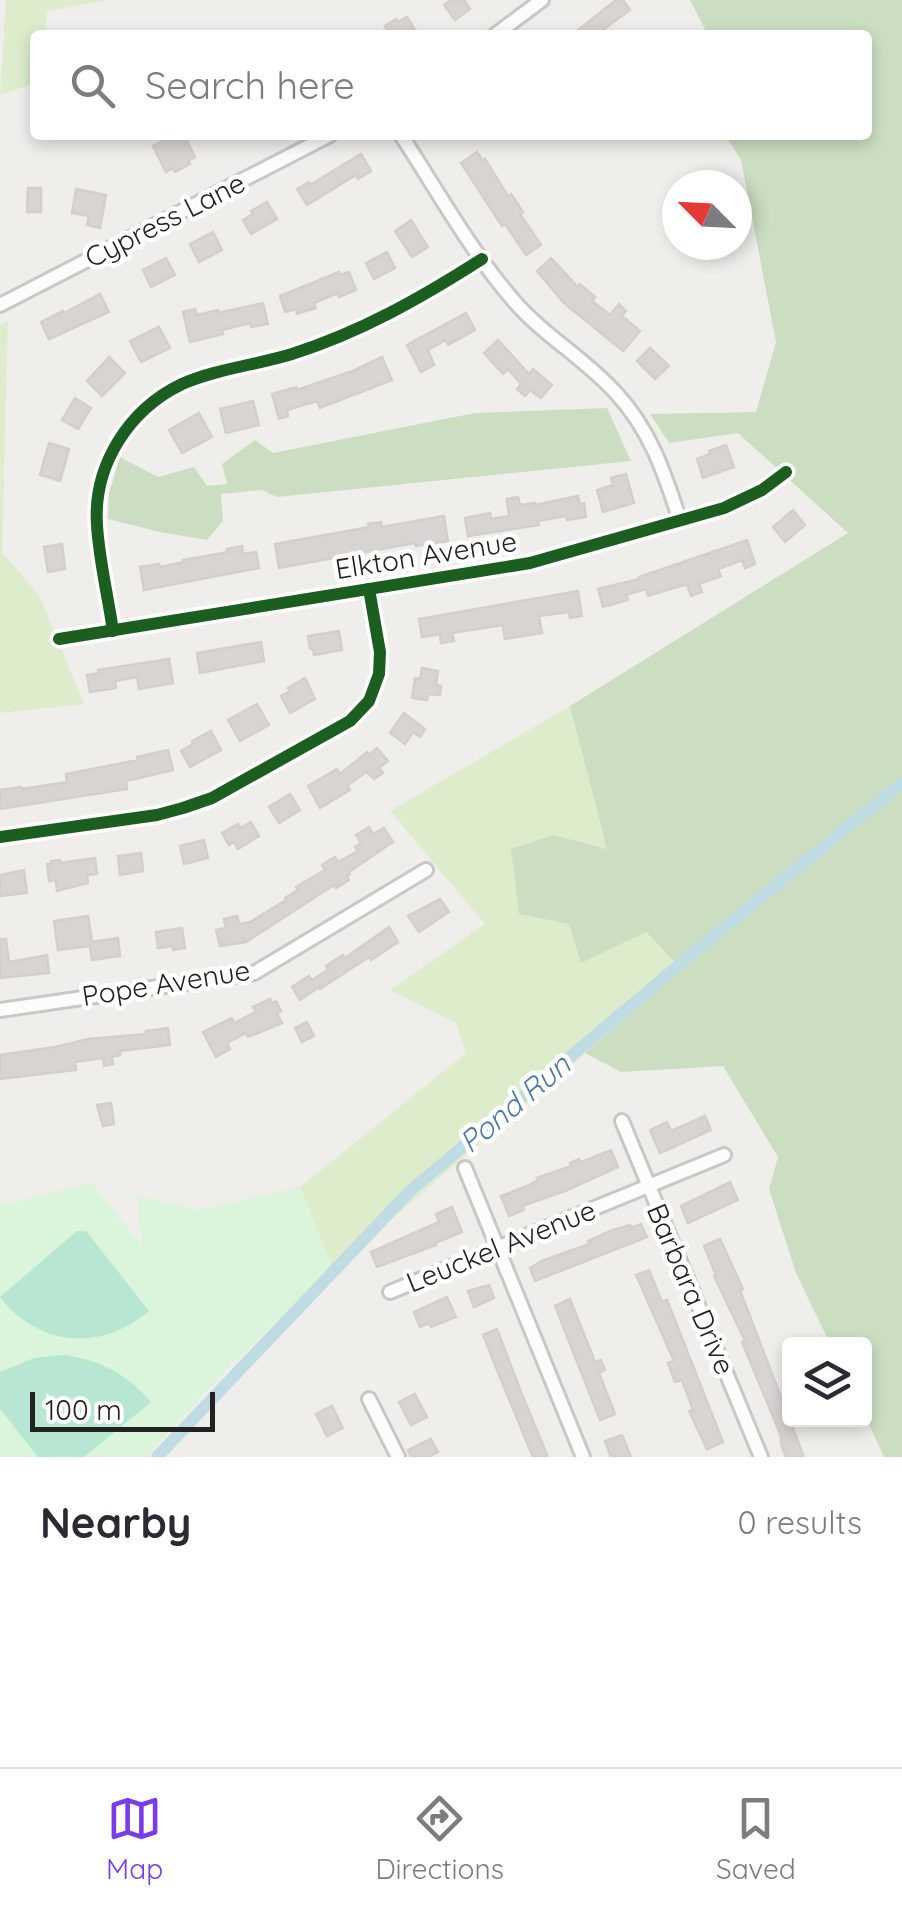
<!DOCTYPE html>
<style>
:root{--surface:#fff;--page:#f7f7f7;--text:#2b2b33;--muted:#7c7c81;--line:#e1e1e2;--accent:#7c3aed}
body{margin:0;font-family:Quicksand,sans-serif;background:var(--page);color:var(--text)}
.controls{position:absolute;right:30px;bottom:30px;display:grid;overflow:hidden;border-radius:10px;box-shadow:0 5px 15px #0003}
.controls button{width:90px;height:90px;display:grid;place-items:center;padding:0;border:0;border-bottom:2px solid var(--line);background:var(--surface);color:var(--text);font:50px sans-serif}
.compass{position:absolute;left:662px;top:170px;width:90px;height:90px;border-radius:50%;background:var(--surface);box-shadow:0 5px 15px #0003;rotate:294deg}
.scale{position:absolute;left:30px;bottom:25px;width:185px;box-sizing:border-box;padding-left:10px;border:5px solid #222;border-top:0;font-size:28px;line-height:35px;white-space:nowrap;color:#222;-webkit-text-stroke:8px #fff;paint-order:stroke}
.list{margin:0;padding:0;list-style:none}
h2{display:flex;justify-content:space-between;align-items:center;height:130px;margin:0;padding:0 40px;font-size:42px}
h2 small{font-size:32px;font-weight:400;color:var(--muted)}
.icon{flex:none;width:55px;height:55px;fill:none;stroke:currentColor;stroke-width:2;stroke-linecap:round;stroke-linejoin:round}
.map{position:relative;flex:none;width:902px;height:1457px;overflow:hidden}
.search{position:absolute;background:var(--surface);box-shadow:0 5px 15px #0003;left:30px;right:30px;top:30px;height:110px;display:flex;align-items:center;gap:25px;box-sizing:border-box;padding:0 35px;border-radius:10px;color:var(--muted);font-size:38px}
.sheet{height:310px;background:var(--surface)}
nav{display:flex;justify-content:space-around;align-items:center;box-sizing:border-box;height:140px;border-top:2px solid var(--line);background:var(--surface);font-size:28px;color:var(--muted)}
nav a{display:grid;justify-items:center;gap:5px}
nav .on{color:var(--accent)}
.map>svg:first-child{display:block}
.grass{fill:#ddeccb}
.forest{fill:#cbdec1}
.park{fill:#daf5da}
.pitch{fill:#b7e6d2}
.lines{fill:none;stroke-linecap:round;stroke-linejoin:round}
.canal{stroke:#bfdbe3;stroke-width:12}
.building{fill:#d7d4d2;stroke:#d3d0cc;stroke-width:2.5}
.minor-casing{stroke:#c9c8c7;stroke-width:18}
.minor{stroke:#fdfcfc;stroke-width:12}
.cycleway-casing{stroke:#fff;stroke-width:19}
.cycleway{stroke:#1b5e20;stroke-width:12}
.labels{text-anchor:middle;stroke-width:9;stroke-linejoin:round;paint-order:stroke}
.street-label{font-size:28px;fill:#222;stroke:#fff}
.water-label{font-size:30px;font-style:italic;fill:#4a7aab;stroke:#fff}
</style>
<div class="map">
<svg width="902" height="1457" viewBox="0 0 902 1457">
<rect width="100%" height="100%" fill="#f0eeeb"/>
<g class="grass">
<path d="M6,0H109L47,11L45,35H35V83L0,95Z"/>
<path d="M8,321L2,553L39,595L84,704L0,713V325Z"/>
<path d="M570,706L608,849L554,835L682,971L333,1269L300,1187L466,1053L456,1023L390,990L485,924L390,811Z"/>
</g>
<g class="forest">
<path d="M690,0H902V1457H884L865,1416L864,1344H830L796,1273L769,1189L778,1157L723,1066L621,1072L585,1053L682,970L646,932L581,963L569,924L519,914L511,849L554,835L607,849L570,706L848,533L738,433L669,443L650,414L756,412L776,342L741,160L725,135H867V35H708Z"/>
<path d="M607,408L631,461L277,497L262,490L221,494L223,521L207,540L160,532L108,519L109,494L120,457L158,477L194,467L207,486L227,484L222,464L255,440L273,453L475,413Z"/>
</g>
<path class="park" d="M91,1183L142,1245L137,1196L199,1210L300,1187L333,1269L232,1363L146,1457H0V1205Z"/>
<g class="pitch">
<path d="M77,1231H86L149,1311C101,1352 39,1347 0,1297Z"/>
<path d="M64,1355C100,1360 127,1374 151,1402L84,1457H38L0,1409V1372L34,1358Z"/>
</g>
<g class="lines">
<path class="canal" d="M157,1457L410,1191L721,930L902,783"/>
</g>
<g class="building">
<path d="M451,0H464L470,9L455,20L444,5Z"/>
<path d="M616,0H623L630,10L596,35H572Z"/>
<path d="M407,17L418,35H390L385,26L396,19L398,22Z"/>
<path d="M175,135H184L195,157L188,161L190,164L175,172L173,168L166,172L153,146Z"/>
<path d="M477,152L483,161L485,159L508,196L511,194L523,212L520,214L541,245L526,255L505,224L502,226L461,163Z"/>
<path d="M361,154L371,171L358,179L356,175L307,205L297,189L309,182L310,185Z"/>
<path d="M28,188H41V212H27Z"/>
<path d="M76,189L106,195L100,228L87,225L89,216L72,213Z"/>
<path d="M267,202L277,219L251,234L243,220L253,214L251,211Z"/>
<path d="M411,220L428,247L412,257L395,231Z"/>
<path d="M213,232L222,250L199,262L190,244Z"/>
<path d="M387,252L395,268L374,279L366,263Z"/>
<path d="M166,258L175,275L151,287L143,270Z"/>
<path d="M551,258L578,287L580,284L595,297L592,301L610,315L619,304L626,311L622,316L640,331L623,351L564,303L537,271Z"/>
<path d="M339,272L340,275L349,272L356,290L339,297L338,293L314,303L316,308L297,314L296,309L285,312L280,296Z"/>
<path d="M100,294L109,312L49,339L41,322L63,311L64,313Z"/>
<path d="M263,303L268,324L251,327L250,323L222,330L223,334L190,342L183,312L195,309L197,315L218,310V313Z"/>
<path d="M466,313L475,330L448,345L446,340L428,350L434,365L421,372L407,345Z"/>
<path d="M159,327L170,348L141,362L130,341Z"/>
<path d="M498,340L529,374L533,369L552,385L541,398L530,390L525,396L517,389L521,384L508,369L503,374L484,353Z"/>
<path d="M650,348L669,366L655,379L637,361Z"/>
<path d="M109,357L125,373L102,396L87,381Z"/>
<path d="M382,357L392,380L320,408L317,401L287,410L288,416L279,419L272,394L296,387L297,390L355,370Z"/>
<path d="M75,398L91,408L78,429L62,420Z"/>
<path d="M253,401L259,425L226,433L220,409Z"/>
<path d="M199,413L212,437L182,453L169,430Z"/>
<path d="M49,443L69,449L60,481L40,475Z"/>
<path d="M726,445L734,467L703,478L697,459L710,454L709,451Z"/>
<path d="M626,474L634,503L603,512L597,490L613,485L611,478Z"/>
<path d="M578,496L580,504L584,503L586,517L567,520L566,516L538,521L539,525L468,536L465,518L490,513L491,519L509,516L507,499L518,497L520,505L535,503V505Z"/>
<path d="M793,510L805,525L785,542L773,527Z"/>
<path d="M444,516L448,541L416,546L415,543L279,568L275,544L369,527L368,524L381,522L382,527Z"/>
<path d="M747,540L755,564L745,568L742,560L718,569L721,576L699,584L702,592L691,596L687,584L648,596L646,589L626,595L628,600L603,607L598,589L639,579V577Z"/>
<path d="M62,544L65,569L48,572L44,547Z"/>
<path d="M242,546L243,554L256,552L259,568L144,590L140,567L159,564L160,567L184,562L183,560L228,552L227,549Z"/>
<path d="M578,591L582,616L570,618L569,612L539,616L542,633L505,639L503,625L452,633L454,641L441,643L440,634L422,637L419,619Z"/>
<path d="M339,631L342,650L314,655L313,649H310L308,636Z"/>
<path d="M261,642L264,661L200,673L197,653Z"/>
<path d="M169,659L173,683L139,689L137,677L115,681L116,688L90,692L87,675L99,673L98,670Z"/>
<path d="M422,668L438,671L436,685L441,686L440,695L428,694L427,700L412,698L415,678L420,679Z"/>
<path d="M305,678L315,699L290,713L281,696L290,691L288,688Z"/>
<path d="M257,704L269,725L240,741L228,720Z"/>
<path d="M404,713L425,729L420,737L413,732L405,744L390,733Z"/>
<path d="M211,731L221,750L190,767L181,751L193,744L192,741Z"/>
<path d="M377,748L388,761L379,768L383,773L374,779L366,772L347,786L350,790L320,808L308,786L337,769L340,774L367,752L369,755Z"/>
<path d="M168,750L173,770L126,781L127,789L0,809V790L21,787L22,789L67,782L66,774L138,760L137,757Z"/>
<path d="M290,794L300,810L279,823L269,807Z"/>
<path d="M251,822L259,836L238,849L234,842L229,845L222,833L238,824L241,828Z"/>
<path d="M369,827L373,834L384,828L393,842L349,872L350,874L347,876L349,880L336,888L334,885L246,942L220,946L216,930L226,928L224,919L237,916L239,924L250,922L286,900L285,898L298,890L296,887L325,870L322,865L335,857L338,862L358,851L355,847L361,843L356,835Z"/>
<path d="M204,840L208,858L184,864L180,846Z"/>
<path d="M141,853L143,871L120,875L118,856Z"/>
<path d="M95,858L97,874L87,875L88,883L57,891L56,880L49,881L47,864H51V861L60,860L61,863Z"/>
<path d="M24,870L27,893L0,896V875Z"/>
<path d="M440,899L449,912L419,932L408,916Z"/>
<path d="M88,916L92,942L118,938L120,956L92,960L90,946L58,950L54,921Z"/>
<path d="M389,927L398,942L371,960L369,957L320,989L319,987L300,1000L292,987L309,976L312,980L328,970L326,966L343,955L345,958Z"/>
<path d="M182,928L185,948L173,950L172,946L158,948L156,932Z"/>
<path d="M0,939H6L9,962L47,955L49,973L0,978Z"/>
<path d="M270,999L272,1003L276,1001L281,1011L277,1013L282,1023L248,1037L246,1033L227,1043L230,1049L216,1057L203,1032L232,1018L234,1023L256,1012L253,1007Z"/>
<path d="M307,1022L314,1036L302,1042L295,1028Z"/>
<path d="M168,1028L170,1045L120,1051V1055L112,1057L113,1064L104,1066L103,1058L75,1062L76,1070L0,1079V1055L55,1047L88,1039L146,1034V1031Z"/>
<path d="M111,1103L114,1124L103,1126L97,1105Z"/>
<path d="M705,1116L711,1130L660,1153L650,1130L667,1122L671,1131Z"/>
<path d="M611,1150L618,1167L565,1191L522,1206L524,1210L509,1216L501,1196L527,1186L538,1180L537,1178L571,1166L570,1163L579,1159L581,1162Z"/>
<path d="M730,1182L738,1200L688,1223L681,1206Z"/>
<path d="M452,1207L462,1232L435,1243L436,1245L377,1267L371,1252L439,1222L436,1214Z"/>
<path d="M641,1224L647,1237L535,1281L530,1268L542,1261L589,1244L588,1241L613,1230L630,1225L631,1228Z"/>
<path d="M720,1239L743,1289L740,1290L804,1457H786L781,1444V1436L742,1342L745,1341L714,1276L716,1275L704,1246Z"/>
<path d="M649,1270L662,1302L667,1300L723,1442L707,1449L689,1411L693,1410L682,1380L675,1382L668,1363L674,1361L636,1275Z"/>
<path d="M489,1285L494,1298L474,1307L468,1291Z"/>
<path d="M447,1297L456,1317L431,1327L429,1323L420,1327L414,1312Z"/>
<path d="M570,1299L595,1362L601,1360L605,1370L599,1373L615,1414L600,1420L555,1306Z"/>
<path d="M497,1329L521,1392L548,1457H533L497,1370L483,1335Z"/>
<path d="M415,1394L427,1417L411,1425L399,1402Z"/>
<path d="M332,1406L343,1428L327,1436L316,1414Z"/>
<path d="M622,1435L631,1457H611L605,1441Z"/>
<path d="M431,1439L438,1452L428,1457H411L408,1450Z"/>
</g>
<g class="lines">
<defs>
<g id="minor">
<path d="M495,35L542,0"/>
<path d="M401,135C437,190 470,250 513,300C543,335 584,358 615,392C650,429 665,474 680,521"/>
<path d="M0,305L330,135"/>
<path d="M113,631C108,596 99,560 97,525C93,466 128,410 182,384C216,369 256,365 292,354C361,332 421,298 482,259"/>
<path d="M59,639L530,563L724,508L762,490L786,472"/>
<path d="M0,837L157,815L183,808L212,798L350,721L369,701L379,674L380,652L369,589"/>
<path d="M0,1010L254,973L426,870"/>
<path d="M622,1121L761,1457"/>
<path d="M465,1168L583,1457"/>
<path d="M390,1292L724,1155"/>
<path d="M369,1399L398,1457"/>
</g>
</defs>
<use href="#minor" class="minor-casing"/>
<use href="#minor" class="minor"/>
<defs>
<g id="cycleway">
<path d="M113,631C108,596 99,560 97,525C93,466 128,410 182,384C216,369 256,365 292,354C361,332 421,298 482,259"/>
<path d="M59,639L530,563L724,508L762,490L786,472"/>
<path d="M0,837L157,815L183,808L212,798L350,721L369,701L379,674L380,652L369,589"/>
</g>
</defs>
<use href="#cycleway" class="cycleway-casing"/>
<use href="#cycleway" class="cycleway"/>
</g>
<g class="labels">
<g class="street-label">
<text transform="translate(165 220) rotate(-27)" y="10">Cypress Lane</text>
<text transform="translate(426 555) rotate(-9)" y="10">Elkton Avenue</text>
<text transform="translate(166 983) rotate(-9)" y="10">Pope Avenue</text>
<text transform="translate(501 1246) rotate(-22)" y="10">Leuckel Avenue</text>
<text transform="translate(691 1289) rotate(67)" y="10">Barbara Drive</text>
</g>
<g class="water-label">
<text transform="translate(515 1104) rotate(-40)" y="10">Pond Run</text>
</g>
</g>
</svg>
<div class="controls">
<button><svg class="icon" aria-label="layers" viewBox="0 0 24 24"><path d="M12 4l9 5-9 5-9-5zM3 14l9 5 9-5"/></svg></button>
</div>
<svg class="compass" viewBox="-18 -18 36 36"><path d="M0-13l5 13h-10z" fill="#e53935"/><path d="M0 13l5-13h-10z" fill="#7c7c81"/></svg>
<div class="scale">100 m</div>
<div class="search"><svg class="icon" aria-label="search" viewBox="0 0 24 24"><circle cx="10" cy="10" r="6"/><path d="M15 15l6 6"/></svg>Search here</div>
</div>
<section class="sheet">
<h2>Nearby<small>0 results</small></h2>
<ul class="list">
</ul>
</section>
<nav>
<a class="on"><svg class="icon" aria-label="map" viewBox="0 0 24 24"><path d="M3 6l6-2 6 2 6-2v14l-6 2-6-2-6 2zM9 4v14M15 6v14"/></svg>Map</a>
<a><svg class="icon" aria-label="directions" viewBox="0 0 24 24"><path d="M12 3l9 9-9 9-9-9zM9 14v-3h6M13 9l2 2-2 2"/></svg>Directions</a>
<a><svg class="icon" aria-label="saved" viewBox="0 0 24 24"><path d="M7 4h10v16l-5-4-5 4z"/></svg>Saved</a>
</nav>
